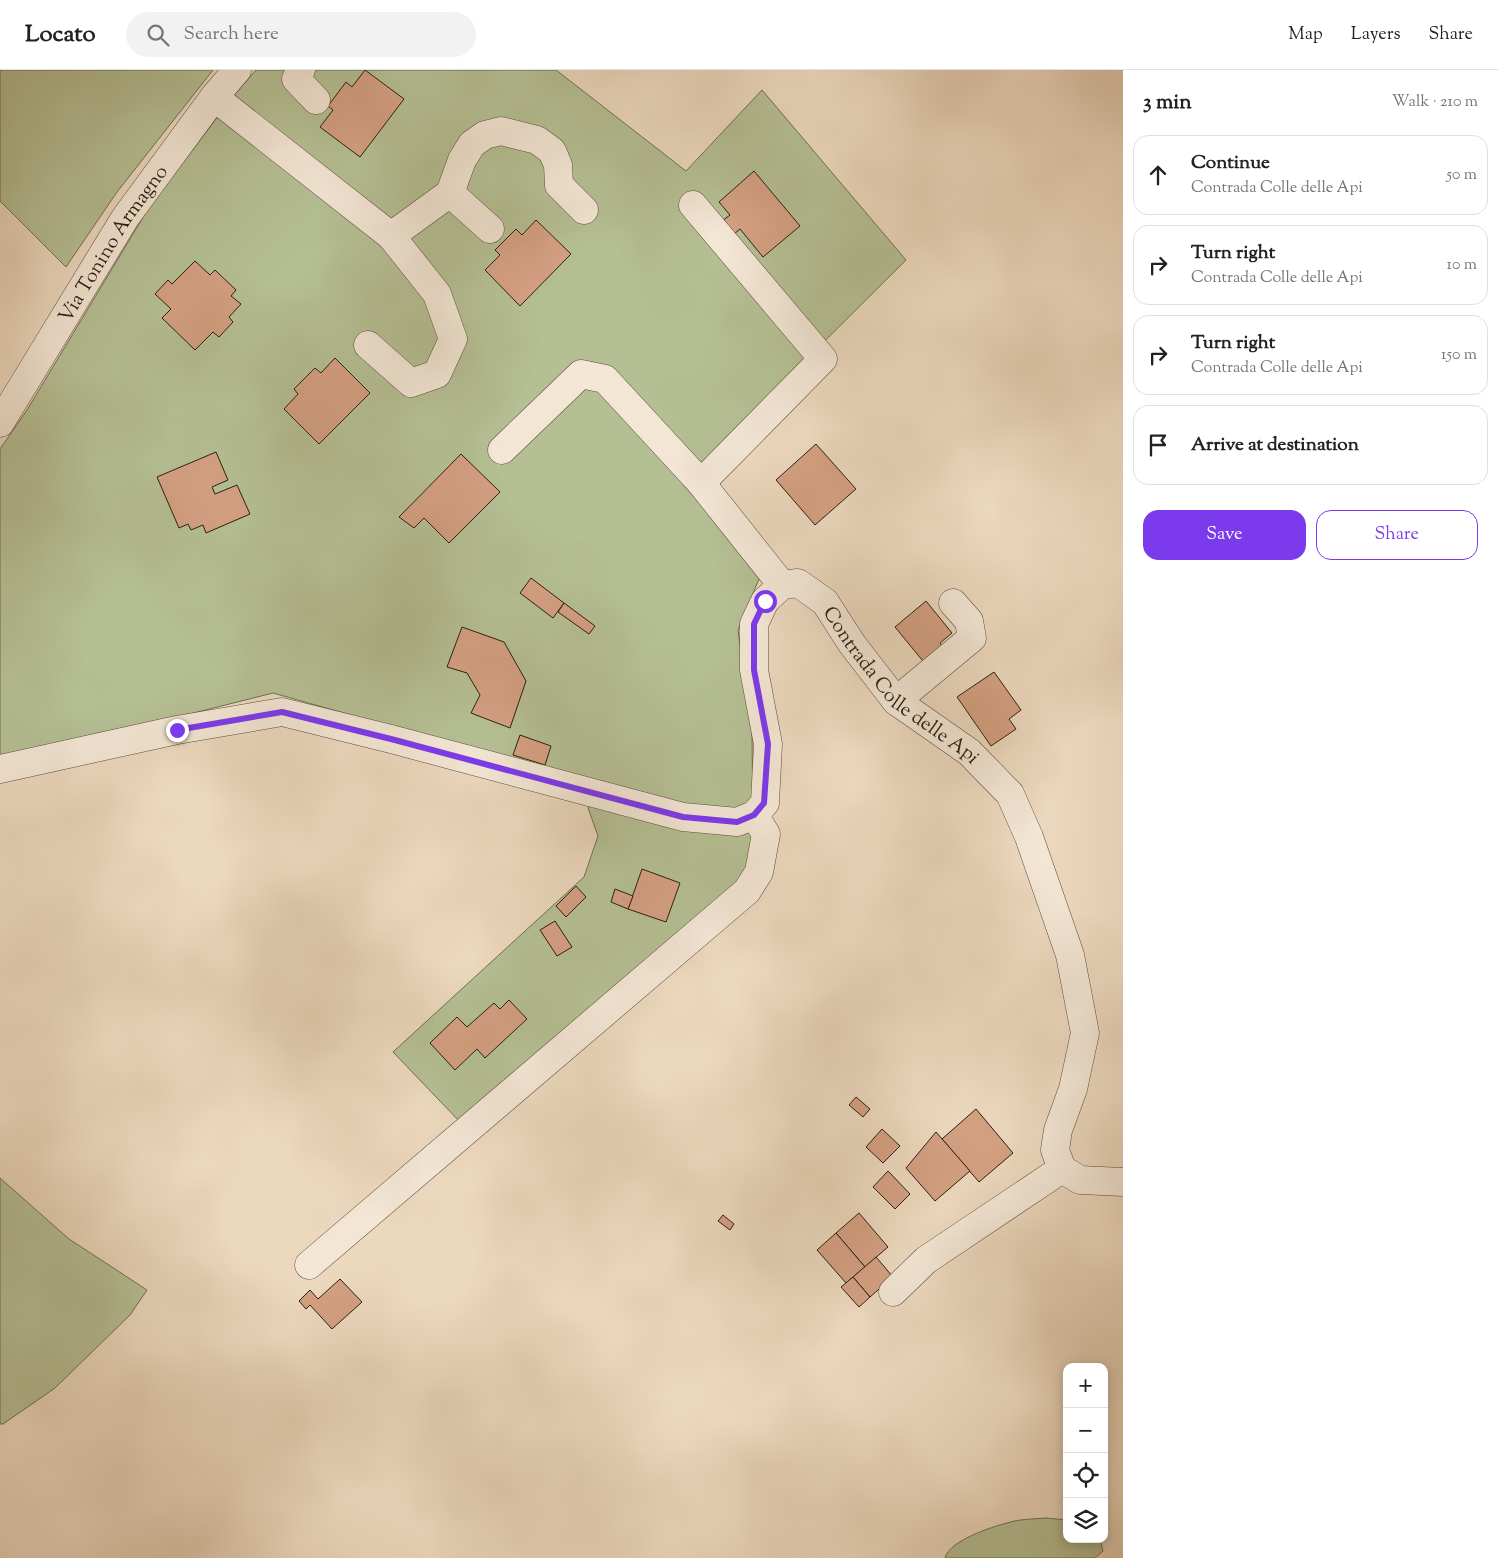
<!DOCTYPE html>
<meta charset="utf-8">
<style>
:root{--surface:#fff;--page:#f2f2f2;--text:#222;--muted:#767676;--line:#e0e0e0;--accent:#7c3aed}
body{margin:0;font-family:"Sorts Mill Goudy",serif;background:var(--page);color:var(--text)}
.controls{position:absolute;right:15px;bottom:15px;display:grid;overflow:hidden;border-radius:10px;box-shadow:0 2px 12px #0003}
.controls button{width:45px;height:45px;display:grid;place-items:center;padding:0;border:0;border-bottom:1px solid var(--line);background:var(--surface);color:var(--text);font:25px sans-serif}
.stop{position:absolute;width:15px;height:15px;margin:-11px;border:4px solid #7c3aed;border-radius:50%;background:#fff}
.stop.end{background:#7c3aed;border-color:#fff;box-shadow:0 1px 5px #0008}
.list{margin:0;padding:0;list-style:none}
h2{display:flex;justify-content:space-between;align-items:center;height:65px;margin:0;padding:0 20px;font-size:21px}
h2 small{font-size:16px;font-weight:400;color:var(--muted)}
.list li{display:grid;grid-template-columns:32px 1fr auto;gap:15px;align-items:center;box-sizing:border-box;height:80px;margin:0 10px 10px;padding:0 10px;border:1px solid var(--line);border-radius:15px}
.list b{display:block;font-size:19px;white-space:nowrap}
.list p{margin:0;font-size:16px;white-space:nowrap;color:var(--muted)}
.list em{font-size:16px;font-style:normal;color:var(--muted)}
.actions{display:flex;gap:10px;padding:15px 20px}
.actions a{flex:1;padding:11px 0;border:1px solid var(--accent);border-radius:15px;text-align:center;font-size:18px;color:var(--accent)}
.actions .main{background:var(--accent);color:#fff}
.icon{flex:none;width:28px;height:28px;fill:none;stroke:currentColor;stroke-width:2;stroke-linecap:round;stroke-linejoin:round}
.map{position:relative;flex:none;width:1123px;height:1488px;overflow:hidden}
header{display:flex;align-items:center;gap:30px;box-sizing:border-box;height:70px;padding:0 25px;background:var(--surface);border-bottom:1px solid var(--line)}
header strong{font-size:24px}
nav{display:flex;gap:28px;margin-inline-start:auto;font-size:18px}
.search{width:350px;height:45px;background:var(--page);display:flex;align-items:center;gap:12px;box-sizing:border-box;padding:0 18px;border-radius:28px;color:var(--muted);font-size:19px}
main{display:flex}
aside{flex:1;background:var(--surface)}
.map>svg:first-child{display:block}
.green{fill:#b5bf94;stroke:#6f6f53}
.building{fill:#d4a082;stroke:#291f12}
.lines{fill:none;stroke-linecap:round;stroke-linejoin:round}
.minor-casing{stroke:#5a4d3d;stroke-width:29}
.minor{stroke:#f3e6d5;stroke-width:28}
.route{stroke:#7c3aed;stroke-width:6}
.labels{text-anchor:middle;stroke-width:4.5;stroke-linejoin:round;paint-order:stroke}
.street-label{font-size:20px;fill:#291f12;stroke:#f3e6d5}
</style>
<header>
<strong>Locato</strong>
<div class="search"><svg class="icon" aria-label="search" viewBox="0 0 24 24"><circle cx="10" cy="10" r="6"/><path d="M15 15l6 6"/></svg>Search here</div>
<nav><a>Map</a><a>Layers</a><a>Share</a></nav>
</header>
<main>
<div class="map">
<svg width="1123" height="1488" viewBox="0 0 1123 1488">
<rect width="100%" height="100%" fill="#ecd8be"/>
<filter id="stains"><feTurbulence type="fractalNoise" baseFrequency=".004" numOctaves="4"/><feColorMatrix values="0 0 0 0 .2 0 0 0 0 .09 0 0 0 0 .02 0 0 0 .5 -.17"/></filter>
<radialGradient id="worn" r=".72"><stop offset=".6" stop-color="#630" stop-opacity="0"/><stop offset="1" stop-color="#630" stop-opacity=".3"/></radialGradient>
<g class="green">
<path d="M0,0H213L117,122L66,197L0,131Z"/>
<path d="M256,0H556L686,101L762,20L906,190L682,413L761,504L738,560L752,660L753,770L750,805L461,1053L393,982L584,807L598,766L588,738L599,715L273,623L170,649L0,687V379L27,340L148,139L235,24Z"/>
<path d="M0,1108L69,1169L147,1220L130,1245L55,1318L3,1354H0Z"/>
<path d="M1046,1448L1067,1450V1469H1100L1103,1481L1095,1488H945C949,1471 991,1457 1007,1453C1019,1449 1034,1449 1046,1448Z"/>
</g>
<g class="building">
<path d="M365,0L404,29L360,87L320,57L333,40L328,36L346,12L352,17Z"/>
<path d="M754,101L800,156L763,187L740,159L733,165L722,151L730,145L719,132Z"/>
<path d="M536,150L571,184L520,236L485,200L500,185L495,180L516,159L522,165Z"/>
<path d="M195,191L210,205L215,200L236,220L231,226L241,234L229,247L233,252L219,267L213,262L195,280L162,248L171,239L155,224L168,210L172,214Z"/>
<path d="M335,288L370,323L319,374L284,339L298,324L294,319L315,298L321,303Z"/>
<path d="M816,374L856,419L815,455L776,410Z"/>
<path d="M216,382L228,410L212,417L215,424L237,415L250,444L206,463L203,455L191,460L188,454L179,458L157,407Z"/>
<path d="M461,384L500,422L449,473L424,448L414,458L399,447Z"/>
<path d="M531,508L564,533L553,548L520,523Z"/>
<path d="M926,531L952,563L940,573L946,580L927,596L895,557Z"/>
<path d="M564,533L595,556L589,564L558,542Z"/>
<path d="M462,557L504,572L526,611L510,658L471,643L480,625L467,603L447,597Z"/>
<path d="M994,602L1021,640L1009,649L1016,659L991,676L957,627Z"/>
<path d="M520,665L551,676L545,695L513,685Z"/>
<path d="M642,799L680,813L666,852L628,839Z"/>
<path d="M576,816L586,827L566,847L556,836Z"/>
<path d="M615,819L633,826L628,839L611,832Z"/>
<path d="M555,851L572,877L557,886L540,860Z"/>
<path d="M509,930L527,949L485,988L477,979L455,1000L430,973L457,947L467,957L494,933L500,939Z"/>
<path d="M856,1027L870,1039L863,1047L849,1035Z"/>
<path d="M976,1039L1013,1083L979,1112L942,1069Z"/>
<path d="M882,1059L900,1076L883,1093L866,1077Z"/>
<path d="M936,1062L970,1101L935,1131L906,1098Z"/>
<path d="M888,1101L910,1124L895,1139L873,1117Z"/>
<path d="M859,1143L888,1177L865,1197L836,1163Z"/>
<path d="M723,1145L734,1154L730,1160L718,1151Z"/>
<path d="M836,1163L865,1197L846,1213L817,1180Z"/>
<path d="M876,1187L893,1207L870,1227L853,1207Z"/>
<path d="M853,1207L870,1227L859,1237L841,1217Z"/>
<path d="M340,1209L362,1232L332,1259L310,1235L306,1239L299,1231L310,1220L318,1229Z"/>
</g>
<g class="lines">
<defs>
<g id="minor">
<path d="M301,0L296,9L316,30"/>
<path d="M214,27L391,166L437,224L453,269L437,304L411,313L368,275"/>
<path d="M450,123L462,90L472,74L485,65L501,61L537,70L552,81L558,95L559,115L584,140"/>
<path d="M693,135L823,289L701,413"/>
<path d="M391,166L450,123L490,159"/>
<path id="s1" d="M0,353L125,148L214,27L237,0"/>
<path d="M502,380L581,304L605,309L701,413L782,515"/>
<path d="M896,631L972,568L969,551L953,533"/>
<path id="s2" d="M0,699L177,660L282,642L391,669L683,747L737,752L754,745L765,733L768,674L754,600V554L765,531L782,515L798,513L825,532L852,574L896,631L969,682L1010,724L1029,767L1070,885L1085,963L1073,1019L1058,1060L1055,1080L1062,1099L1080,1110L1123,1112"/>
<path d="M309,1195L747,821L759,802L766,764L754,745"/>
<path d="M893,1222L926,1190L1062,1099"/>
</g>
</defs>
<use href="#minor" class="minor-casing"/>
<use href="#minor" class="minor"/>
</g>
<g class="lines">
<path class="route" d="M177,660L282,642L391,669L683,747L737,752L754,745L764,733L768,674L754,600V554L765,531"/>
</g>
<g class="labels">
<g class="street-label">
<text dy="7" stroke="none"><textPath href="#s1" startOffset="212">Via Tonino Armagno</textPath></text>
<text dy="7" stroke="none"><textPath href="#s2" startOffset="1184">Contrada Colle delle Api</textPath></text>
</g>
</g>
<rect width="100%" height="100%" filter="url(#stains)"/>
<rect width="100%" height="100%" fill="url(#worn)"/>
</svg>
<div class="controls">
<button>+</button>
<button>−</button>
<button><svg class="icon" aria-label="locate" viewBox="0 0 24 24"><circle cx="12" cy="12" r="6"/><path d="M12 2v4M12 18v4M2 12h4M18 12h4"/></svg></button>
<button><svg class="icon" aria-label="layers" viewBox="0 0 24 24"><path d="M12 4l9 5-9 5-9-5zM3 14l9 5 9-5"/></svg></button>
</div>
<div class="stop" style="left:765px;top:531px"></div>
<div class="stop end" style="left:177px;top:660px"></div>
</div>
<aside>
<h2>3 min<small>Walk · 210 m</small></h2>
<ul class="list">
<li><svg class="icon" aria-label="ahead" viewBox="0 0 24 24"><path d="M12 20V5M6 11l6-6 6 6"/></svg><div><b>Continue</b><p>Contrada Colle delle Api</p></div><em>50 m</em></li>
<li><svg class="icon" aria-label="right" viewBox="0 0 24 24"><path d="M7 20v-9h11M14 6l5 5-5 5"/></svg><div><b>Turn right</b><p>Contrada Colle delle Api</p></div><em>10 m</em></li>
<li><svg class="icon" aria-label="right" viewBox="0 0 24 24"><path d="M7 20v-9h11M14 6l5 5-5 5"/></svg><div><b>Turn right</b><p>Contrada Colle delle Api</p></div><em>150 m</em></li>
<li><svg class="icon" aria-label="arrive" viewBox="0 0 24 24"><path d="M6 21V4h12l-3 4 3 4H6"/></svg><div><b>Arrive at destination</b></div></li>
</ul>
<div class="actions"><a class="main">Save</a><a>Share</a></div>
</aside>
</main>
